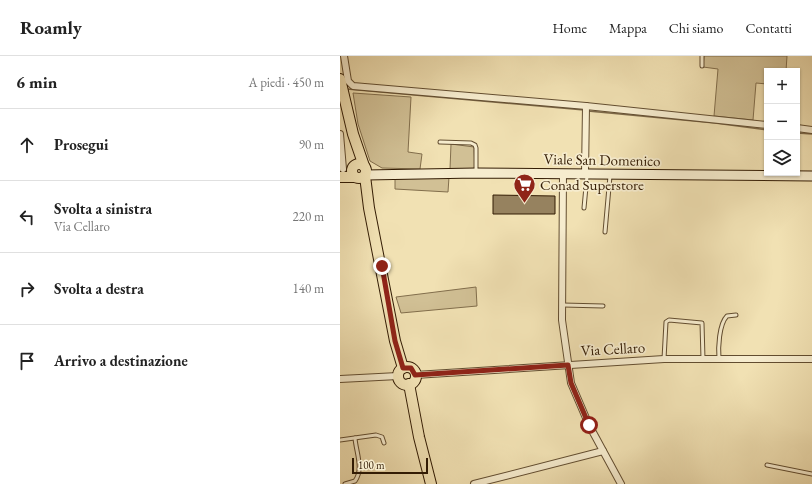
<!DOCTYPE html>
<html lang="it">
<meta charset="utf-8">
<style>
:root{--surface:#fff;--page:#f2f2f2;--text:#222;--muted:#767676;--line:#e0e0e0}
body{margin:0;font-family:"EB Garamond",serif;background:var(--page);color:var(--text)}
.controls{position:absolute;right:12px;top:12px;display:grid;overflow:hidden;border-radius:0px;box-shadow:0 1px 3px #0004}
.controls button{width:36px;height:36px;display:grid;place-items:center;padding:0;border:0;border-bottom:1px solid var(--line);background:var(--surface);color:var(--text);font:20px sans-serif}
.scale{position:absolute;left:12px;bottom:10px;width:76px;box-sizing:border-box;padding-left:4px;border:2px solid #331c04;border-top:0;font-size:11px;line-height:14px;white-space:nowrap;color:#331c04;-webkit-text-stroke:3px #f6ecce;paint-order:stroke}
.stop{position:absolute;width:12px;height:12px;margin:-9px;border:3px solid #8f2418;border-radius:50%;background:#fff}
.stop.end{background:#8f2418;border-color:#fff;box-shadow:0 1px 4px #0008}
.list{margin:0;padding:0;list-style:none}
h2{display:flex;justify-content:space-between;align-items:center;height:52px;margin:0;padding:0 16px;font-size:17px}
h2 small{font-size:13px;font-weight:400;color:var(--muted)}
.list li{display:grid;grid-template-columns:26px 1fr auto;gap:12px;align-items:center;box-sizing:border-box;height:72px;padding:0 16px;border-top:1px solid var(--line)}
.list b{display:block;font-size:15px;white-space:nowrap}
.list p{margin:0;font-size:13px;white-space:nowrap;color:var(--muted)}
.list em{font-size:13px;font-style:normal;color:var(--muted)}
.icon{flex:none;width:22px;height:22px;fill:none;stroke:currentColor;stroke-width:2;stroke-linecap:round;stroke-linejoin:round}
.map{position:relative;flex:none;width:472px;height:428px;overflow:hidden}
header{display:flex;align-items:center;gap:24px;box-sizing:border-box;height:56px;padding:0 20px;background:var(--surface);border-bottom:1px solid var(--line)}
header strong{font-size:19px}
nav{display:flex;gap:22px;margin-inline-start:auto;font-size:14px}
main{display:flex}
aside{flex:1;background:var(--surface)}
.map>svg:first-child{display:block}
.green{fill:#d1c095;stroke:#826e4c}
.lines{fill:none;stroke-linecap:round;stroke-linejoin:round}
.stream{stroke:#7e6a4a;stroke-width:1.5}
.building{fill:#96825f;stroke:#331c04}
.service-casing{stroke:#624d30;stroke-width:5}
.minor-casing{stroke:#624d30;stroke-width:8}
.secondary-casing{stroke:#331c04;stroke-width:11}
.primary-casing{stroke:#331c04;stroke-width:12}
.service{stroke:#f6ecce;stroke-width:3}
.minor{stroke:#f6ecce;stroke-width:6}
.secondary{stroke:#f6ecce;stroke-width:9}
.primary{stroke:#f1e1b3;stroke-width:10}
.route{stroke:#8f2418;stroke-width:5}
.labels{text-anchor:middle;stroke-width:3.5;stroke-linejoin:round;paint-order:stroke}
.street-label{font-size:15px;fill:#331c04;stroke:#f6ecce}
.poi-label{font-size:15px;fill:#331c04;stroke:#f6ecce;text-anchor:start}
</style>
<header>
<strong>Roamly</strong>
<nav><a>Home</a><a>Mappa</a><a>Chi siamo</a><a>Contatti</a></nav>
</header>
<main>
<aside>
<h2>6 min<small>A piedi · 450 m</small></h2>
<ul class="list">
<li><svg class="icon" aria-label="ahead" viewBox="0 0 24 24"><path d="M12 20V5M6 11l6-6 6 6"/></svg><div><b>Prosegui</b></div><em>90 m</em></li>
<li><svg class="icon" aria-label="left" viewBox="0 0 24 24"><path d="M17 20v-9H6M10 6l-5 5 5 5"/></svg><div><b>Svolta a sinistra</b><p>Via Cellaro</p></div><em>220 m</em></li>
<li><svg class="icon" aria-label="right" viewBox="0 0 24 24"><path d="M7 20v-9h11M14 6l5 5-5 5"/></svg><div><b>Svolta a destra</b></div><em>140 m</em></li>
<li><svg class="icon" aria-label="arrive" viewBox="0 0 24 24"><path d="M6 21V4h12l-3 4 3 4H6"/></svg><div><b>Arrivo a destinazione</b></div></li>
</ul>
</aside>
<div class="map">
<svg width="472" height="428" viewBox="0 0 472 428">
<rect width="100%" height="100%" fill="#f1e1b3"/>
<filter id="stains"><feTurbulence type="fractalNoise" baseFrequency=".005" numOctaves="4"/><feColorMatrix values="0 0 0 0 .2 0 0 0 0 .09 0 0 0 0 .02 0 0 0 .5 -.17"/></filter>
<radialGradient id="worn" r=".72"><stop offset=".6" stop-color="#630" stop-opacity="0"/><stop offset="1" stop-color="#630" stop-opacity=".3"/></radialGradient>
<g class="green">
<path d="M364,0H447L446,15H427V28L416,27L413,64L374,60L378,13L363,11Z"/>
<path d="M13,37L71,41L68,96L82,98L80,113L42,112L30,105L18,68Z"/>
<path d="M111,88L134,91L135,113H110Z"/>
<path d="M109,121L108,136L55,133V123Z"/>
<path d="M136,231L137,250L61,257L56,241Z"/>
</g>
<g class="lines">
<g class="stream">
<path d="M7,33L244,54"/>
<path d="M248,55L375,67L427,74"/>
<path d="M457,77L472,78"/>
</g>
</g>
<path class="building" d="M153,139L215,140V158H153Z"/>
<g class="lines">
<defs>
<g id="service">
<path d="M362,10V0"/>
<path d="M100,86L131,87L135,89L136,92V116"/>
<path d="M244,152L247,120"/>
<path d="M265,176L270,120"/>
<path d="M223,249L263,250"/>
<path d="M324,303L326,266L329,264L362,267L363,303"/>
<path d="M379,303C378,292 379,268 387,260L396,259"/>
<path d="M0,384L36,379L42,381L44,387"/>
<path d="M427,409L472,418"/>
<path d="M5,428L15,425C24,413 16,396 15,382"/>
</g>
<g id="minor">
<path d="M4,0L8,25L13,30L246,50L427,69"/>
<path d="M457,72L472,74"/>
<path d="M0,78L3,113"/>
<path d="M223,118L222,264L231,327L249,369L281,428"/>
<path d="M245,118L246,50"/>
<path d="M75,319L324,303H472"/>
<path d="M0,323L58,320"/>
<path d="M134,428L263,395"/>
</g>
<path id="secondary" d="M26,119L136,117L472,120"/>
<g id="primary">
<path d="M0,23L13,78L24,110"/>
<circle cx="19" cy="115" r="7"/>
<path d="M25,120L29,152L55,285L63,312"/>
<path d="M0,121H14"/>
<circle cx="67" cy="320" r="9"/>
<path d="M69,328L79,381L91,428"/>
</g>
</defs>
<use href="#service" class="service-casing"/>
<use href="#minor" class="minor-casing"/>
<use href="#secondary" class="secondary-casing"/>
<use href="#primary" class="primary-casing"/>
<use href="#service" class="service"/>
<use href="#minor" class="minor"/>
<use href="#secondary" class="secondary"/>
<use href="#primary" class="primary"/>
</g>
<g class="lines">
<path class="route" d="M42,210L55,285L63,312H71L75,319L228,309L231,327L249,369"/>
</g>
<defs>
<symbol id="supermarket-pin" viewBox="-11 -11 22 30"><path d="M0 17L-7.5 6A9.5 9.5 0 1 1 7.5 6Z" fill="#8f2418" stroke="#f6ecce"/><path d="M-6-5.5h2.5l.6 2H6L4.5 2H-2.5L-4.4-4H-6ZM-1.5 3.2a1.3 1.3 0 1 0 .1 0ZM3 3.2a1.3 1.3 0 1 0 .1 0Z" fill="#fff"/></symbol>
</defs>
<g fill-rule="evenodd">
<use href="#supermarket-pin" x="172" y="116" width="25" height="34"/>
</g>
<g class="labels">
<g class="street-label">
<text transform="translate(262 104) rotate(1)" y="5">Viale San Domenico</text>
<text transform="translate(273 293) rotate(-3)" y="5">Via Cellaro</text>
</g>
<g class="poi-label">
<text x="200" y="134">Conad Superstore</text>
</g>
</g>
<rect width="100%" height="100%" filter="url(#stains)"/>
<rect width="100%" height="100%" fill="url(#worn)"/>
</svg>
<div class="controls">
<button>+</button>
<button>−</button>
<button><svg class="icon" aria-label="layers" viewBox="0 0 24 24"><path d="M12 4l9 5-9 5-9-5zM3 14l9 5 9-5"/></svg></button>
</div>
<div class="scale">100 m</div>
<div class="stop" style="left:249px;top:369px"></div>
<div class="stop end" style="left:42px;top:210px"></div>
</div>
</main>
